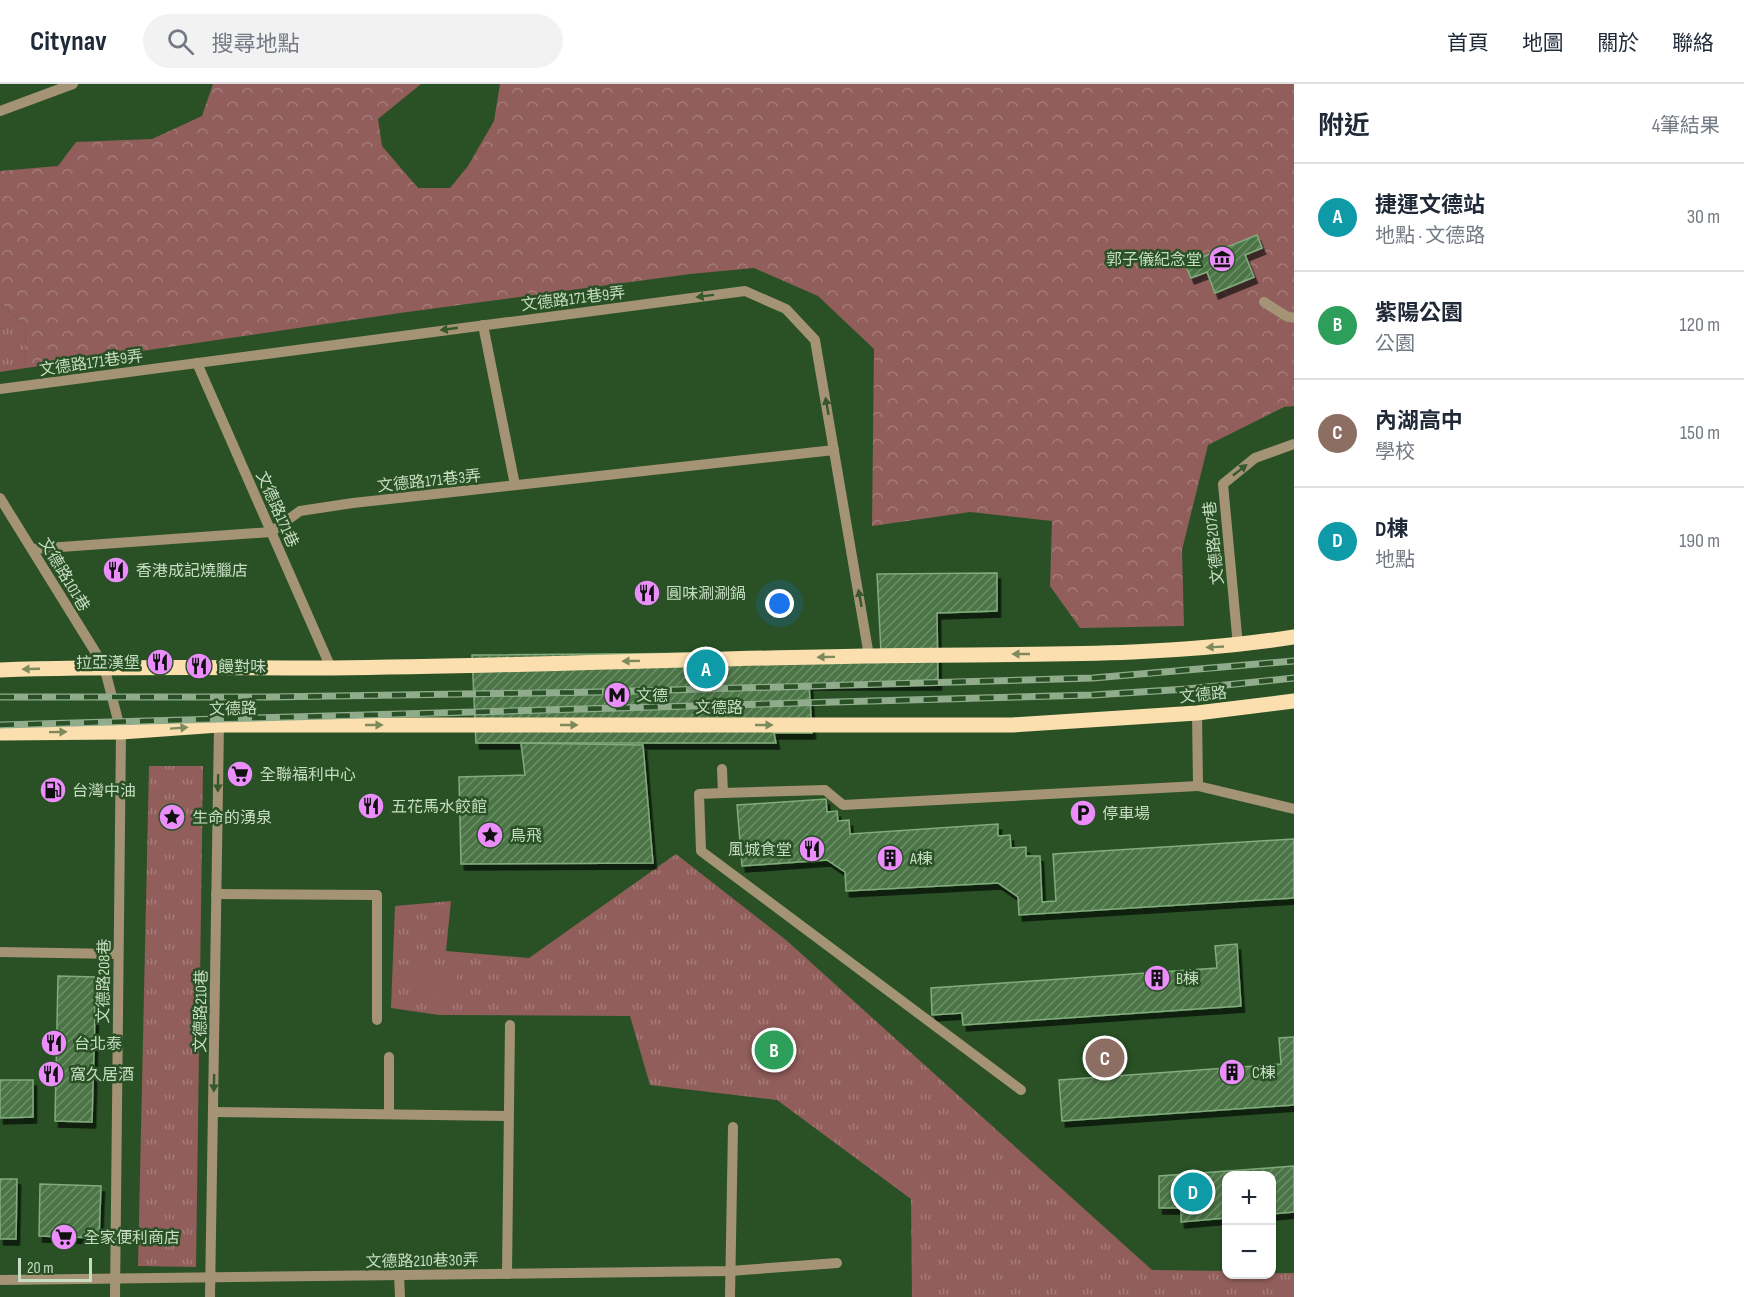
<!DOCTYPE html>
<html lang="zh-TW">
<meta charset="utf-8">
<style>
:root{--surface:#fff;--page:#f2f2f3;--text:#1f2937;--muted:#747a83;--line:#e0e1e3;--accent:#d93025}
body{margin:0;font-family:"Sofia Sans Condensed","Noto Sans TC",sans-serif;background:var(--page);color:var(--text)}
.controls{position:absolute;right:18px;bottom:18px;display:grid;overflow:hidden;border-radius:12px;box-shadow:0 2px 4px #0004}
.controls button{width:54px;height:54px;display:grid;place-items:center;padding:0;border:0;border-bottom:2px solid var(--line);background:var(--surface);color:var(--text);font:30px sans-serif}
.scale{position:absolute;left:18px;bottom:15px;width:74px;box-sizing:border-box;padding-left:6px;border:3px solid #c7ddc3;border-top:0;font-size:16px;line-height:21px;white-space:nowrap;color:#c7ddc3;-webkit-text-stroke:4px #295125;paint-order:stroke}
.you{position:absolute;left:780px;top:520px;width:21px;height:21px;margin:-15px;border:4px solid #fff;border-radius:50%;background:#1a73e8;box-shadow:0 0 0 9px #1a73e833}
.badge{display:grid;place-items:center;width:39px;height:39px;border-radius:50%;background:var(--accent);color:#fff;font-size:20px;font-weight:700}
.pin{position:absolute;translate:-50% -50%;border:3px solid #fff;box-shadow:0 2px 6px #0006}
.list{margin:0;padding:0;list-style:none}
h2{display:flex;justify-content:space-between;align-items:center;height:78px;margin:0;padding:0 24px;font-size:26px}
h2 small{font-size:20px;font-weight:400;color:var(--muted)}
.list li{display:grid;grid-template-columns:39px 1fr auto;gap:18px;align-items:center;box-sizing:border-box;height:108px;padding:0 24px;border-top:2px solid var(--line)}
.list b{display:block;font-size:22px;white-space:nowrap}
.list p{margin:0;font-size:20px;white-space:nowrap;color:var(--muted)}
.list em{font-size:20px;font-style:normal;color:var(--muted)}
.icon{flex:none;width:33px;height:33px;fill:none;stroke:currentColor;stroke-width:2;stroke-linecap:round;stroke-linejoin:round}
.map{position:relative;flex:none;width:1294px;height:1213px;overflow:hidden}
header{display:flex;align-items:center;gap:36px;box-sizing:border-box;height:84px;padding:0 30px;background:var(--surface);border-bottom:2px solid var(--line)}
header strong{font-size:28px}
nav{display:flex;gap:33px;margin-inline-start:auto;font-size:21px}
.search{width:420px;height:54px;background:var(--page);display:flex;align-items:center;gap:15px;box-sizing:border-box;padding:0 21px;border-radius:33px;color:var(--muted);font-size:22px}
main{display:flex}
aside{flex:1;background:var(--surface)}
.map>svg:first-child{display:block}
.forest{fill:url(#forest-crowns)}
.park{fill:url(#park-tufts)}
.pitch{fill:#915e5c}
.building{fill:url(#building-hatch);stroke:#81ac7b;stroke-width:1.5;filter:url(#shadow)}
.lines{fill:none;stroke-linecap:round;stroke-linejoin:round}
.minor{stroke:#a49375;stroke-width:10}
.major{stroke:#fcdfae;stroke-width:15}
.rail-casing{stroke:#90ac8c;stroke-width:7}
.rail{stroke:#295125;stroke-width:4.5;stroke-dasharray:14;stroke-linecap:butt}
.oneway{fill:#35582d}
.oneway2{fill:#7d8a5c}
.labels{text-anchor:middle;stroke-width:5;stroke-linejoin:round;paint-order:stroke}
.poi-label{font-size:16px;fill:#c7ddc3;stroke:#295125;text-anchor:start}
.street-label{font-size:16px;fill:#c7ddc3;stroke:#295125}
</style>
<header>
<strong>Citynav</strong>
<div class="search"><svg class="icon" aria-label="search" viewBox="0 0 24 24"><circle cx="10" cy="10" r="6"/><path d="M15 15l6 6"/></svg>搜尋地點</div>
<nav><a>首頁</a><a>地圖</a><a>關於</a><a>聯絡</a></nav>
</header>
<main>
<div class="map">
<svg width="1294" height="1213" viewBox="0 0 1294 1213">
<defs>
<pattern id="forest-crowns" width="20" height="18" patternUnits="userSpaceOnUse" patternTransform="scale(1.5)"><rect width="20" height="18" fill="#915e5c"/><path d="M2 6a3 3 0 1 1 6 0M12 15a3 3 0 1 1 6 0" fill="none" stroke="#a47c79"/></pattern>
<pattern id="park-tufts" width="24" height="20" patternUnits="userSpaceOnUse" patternTransform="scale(1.5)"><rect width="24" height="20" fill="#915e5c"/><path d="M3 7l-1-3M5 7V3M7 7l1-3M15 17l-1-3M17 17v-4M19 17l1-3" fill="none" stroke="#a47c79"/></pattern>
<pattern id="building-hatch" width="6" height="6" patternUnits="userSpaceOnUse" patternTransform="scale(1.5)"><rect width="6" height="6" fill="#4c7547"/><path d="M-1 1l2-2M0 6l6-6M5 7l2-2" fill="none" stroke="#6c8f68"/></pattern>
<filter id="shadow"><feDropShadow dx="3.5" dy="6" stdDeviation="0" flood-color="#0009"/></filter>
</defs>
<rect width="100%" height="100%" fill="#295125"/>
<path class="forest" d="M213,0H421L378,35L382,62L418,104H450L468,82L494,37L500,0H1294V322L1284,323L1208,361L1182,466L1184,542L1080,544L1050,502L1052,437L970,428L872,442L874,265L818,212L754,184L690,190L400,229L26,284L25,241L0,219V87L58,82L76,58L152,55L202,32Z"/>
<g class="park">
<path d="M0,219L25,241L26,284L0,288Z"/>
<path d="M149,682H203L196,1183L138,1182Z"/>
<path d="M676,770L786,856L1152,1186L1226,1187V1190L1294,1189V1213H912L911,1115L777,1016L650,1001L630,932L439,931L391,924L395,822L451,817L446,867L529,874Z"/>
</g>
<path class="pitch" d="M416,885H458L455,911L414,909Z"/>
<g class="building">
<path d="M1257,151L1262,164L1245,171L1254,193L1215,209L1207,188L1191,194L1185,180Z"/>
<path d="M997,489V527L937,529L938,600H809L812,649H774L776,659H476L472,571L881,568L877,490Z"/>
<path d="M521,659L643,661L653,779L461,780L459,693L525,691Z"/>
<path d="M826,715L827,728L837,727L838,737L849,736L850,750L998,740V752L1010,751L1011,764L1026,763V772H1040L1042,818L1056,817L1053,770L1294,755V814L1019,831L1018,813L998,799L846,807L845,788L827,776L742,782L737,721Z"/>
<path d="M1237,860L1241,922L963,941L962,929L932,931L931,904L1217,884L1215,862Z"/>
<path d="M58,892L96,893L92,1038L55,1037Z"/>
<path d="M1294,953V1021L1062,1037L1059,996L1281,980L1279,954Z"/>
<path d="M0,996H33V1033L0,1034Z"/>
<path d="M1294,1082V1128L1272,1130V1092H1226V1134L1181,1138V1124H1159V1092Z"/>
<path d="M0,1095H17L16,1155H0Z"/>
<path d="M40,1100L101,1102L99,1154L39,1152Z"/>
</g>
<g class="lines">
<g class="minor">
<path d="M0,27L73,0"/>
<path d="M1264,218L1286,232L1294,234"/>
<path d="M483,241L515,401"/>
<path d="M197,279L331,584"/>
<path d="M0,305L745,207L786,225L815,256L869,572"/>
<path d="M0,414L104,582L121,648L115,1213"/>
<path d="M33,465L271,448L300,427L353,419L834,366"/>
<path d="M1238,562L1223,400L1255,374L1294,360"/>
<path d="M1197,629L1198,702L1294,725"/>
<path d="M722,685L723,709L825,706L843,721L1198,702"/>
<path d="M723,709L699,710L701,767L1021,1006"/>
<path d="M216,810L377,811V936"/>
<path d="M0,868L118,870"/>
<path d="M389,973V1030"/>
<path d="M213,1028L507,1032"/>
<path d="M507,1190L510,941"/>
<path d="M399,1191L400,1213"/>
<path d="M0,1196L730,1187L837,1179"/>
<path d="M210,1213L219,641"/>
<path d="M730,1213L733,1043"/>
</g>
<g class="major">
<path d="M0,586C111,582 221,584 332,584C510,582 688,575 865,572C1009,569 1152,575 1294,553"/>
<path d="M0,649L121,648L219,641H1012L1197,629L1294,617"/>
</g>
<defs>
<g id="rail">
<path d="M0,613H269L600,608L1093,594L1294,577"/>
<path d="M0,641L1093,611L1187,605L1294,594"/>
</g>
</defs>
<use href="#rail" class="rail-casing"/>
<use href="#rail" class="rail"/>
</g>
<defs><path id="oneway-solid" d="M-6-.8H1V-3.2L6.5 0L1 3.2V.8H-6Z" transform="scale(1.5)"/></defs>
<g class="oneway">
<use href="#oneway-solid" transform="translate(705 212) rotate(173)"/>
<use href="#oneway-solid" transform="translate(449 245) rotate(172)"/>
<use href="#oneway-solid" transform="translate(827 322) rotate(-100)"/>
<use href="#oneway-solid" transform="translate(1240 386) rotate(-38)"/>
<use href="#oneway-solid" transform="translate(860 514) rotate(-100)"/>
<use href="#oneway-solid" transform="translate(218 699) rotate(91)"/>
<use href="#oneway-solid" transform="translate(214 999) rotate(91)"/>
</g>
<g class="oneway2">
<use href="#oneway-solid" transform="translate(1215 563) rotate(177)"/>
<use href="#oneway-solid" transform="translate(1021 570) rotate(-180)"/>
<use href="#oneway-solid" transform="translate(826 573) rotate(179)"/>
<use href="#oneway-solid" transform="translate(631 577) rotate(179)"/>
<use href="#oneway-solid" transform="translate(31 585) rotate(178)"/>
<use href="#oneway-solid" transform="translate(374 641)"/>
<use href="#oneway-solid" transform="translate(569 641)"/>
<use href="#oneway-solid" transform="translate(764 641)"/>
<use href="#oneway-solid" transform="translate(179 644) rotate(-4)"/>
<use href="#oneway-solid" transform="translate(58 648) rotate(-1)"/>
</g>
<defs>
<symbol id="museum-disc" viewBox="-11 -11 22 22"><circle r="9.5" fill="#eb8dfb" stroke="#295125"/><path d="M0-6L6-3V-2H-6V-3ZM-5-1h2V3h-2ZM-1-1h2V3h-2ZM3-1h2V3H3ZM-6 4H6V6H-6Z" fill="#111"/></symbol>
<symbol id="restaurant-disc" viewBox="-11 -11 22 22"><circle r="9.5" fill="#eb8dfb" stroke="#295125"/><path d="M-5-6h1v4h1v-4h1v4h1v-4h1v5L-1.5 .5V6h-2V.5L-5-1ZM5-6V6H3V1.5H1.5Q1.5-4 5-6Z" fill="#111"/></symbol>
<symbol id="metro-disc" viewBox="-11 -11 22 22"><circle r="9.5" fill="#eb8dfb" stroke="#295125"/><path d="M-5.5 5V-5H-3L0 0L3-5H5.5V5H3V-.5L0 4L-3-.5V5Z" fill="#111"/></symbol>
<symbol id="supermarket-disc" viewBox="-11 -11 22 22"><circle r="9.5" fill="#eb8dfb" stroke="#295125"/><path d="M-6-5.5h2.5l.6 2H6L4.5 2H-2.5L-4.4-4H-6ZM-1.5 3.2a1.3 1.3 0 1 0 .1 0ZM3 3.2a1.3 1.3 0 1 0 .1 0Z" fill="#111"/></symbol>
<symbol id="fuel-disc" viewBox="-11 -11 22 22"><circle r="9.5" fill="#eb8dfb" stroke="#295125"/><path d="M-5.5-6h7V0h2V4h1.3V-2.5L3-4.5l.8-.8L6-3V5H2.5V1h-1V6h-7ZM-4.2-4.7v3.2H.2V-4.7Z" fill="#111"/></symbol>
<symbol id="parking-disc" viewBox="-11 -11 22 22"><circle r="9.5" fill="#eb8dfb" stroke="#295125"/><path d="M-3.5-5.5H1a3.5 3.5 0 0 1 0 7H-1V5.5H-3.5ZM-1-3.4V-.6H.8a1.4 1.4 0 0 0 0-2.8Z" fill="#111"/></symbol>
<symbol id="sight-disc" viewBox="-11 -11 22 22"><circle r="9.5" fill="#eb8dfb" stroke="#295125"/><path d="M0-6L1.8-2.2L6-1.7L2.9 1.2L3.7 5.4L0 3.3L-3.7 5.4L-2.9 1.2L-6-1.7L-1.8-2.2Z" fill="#111"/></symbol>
<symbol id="building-disc" viewBox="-11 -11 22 22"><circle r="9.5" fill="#eb8dfb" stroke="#295125"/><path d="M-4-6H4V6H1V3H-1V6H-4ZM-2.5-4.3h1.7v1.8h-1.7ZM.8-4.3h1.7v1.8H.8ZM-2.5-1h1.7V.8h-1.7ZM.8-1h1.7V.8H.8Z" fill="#111"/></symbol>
</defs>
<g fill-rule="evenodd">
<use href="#museum-disc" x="1207" y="160" width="30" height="30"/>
<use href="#restaurant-disc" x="101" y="471" width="30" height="30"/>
<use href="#restaurant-disc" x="632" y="494" width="30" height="30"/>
<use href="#restaurant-disc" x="145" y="563" width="30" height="30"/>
<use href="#restaurant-disc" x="184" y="567" width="30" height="30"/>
<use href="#metro-disc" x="602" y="596" width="30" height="30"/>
<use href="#supermarket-disc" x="225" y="675" width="30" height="30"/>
<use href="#fuel-disc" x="38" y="691" width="30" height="30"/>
<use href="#restaurant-disc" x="356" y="707" width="30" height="30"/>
<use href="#parking-disc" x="1068" y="714" width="30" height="30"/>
<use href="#sight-disc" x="157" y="718" width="30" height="30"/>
<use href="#sight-disc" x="475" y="736" width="30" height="30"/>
<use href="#restaurant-disc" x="797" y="750" width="30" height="30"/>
<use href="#building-disc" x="875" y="759" width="30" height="30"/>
<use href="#building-disc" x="1142" y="879" width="30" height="30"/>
<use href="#restaurant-disc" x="39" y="944" width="30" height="30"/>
<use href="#building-disc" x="1217" y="973" width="30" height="30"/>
<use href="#restaurant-disc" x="36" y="975" width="30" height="30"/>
<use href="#supermarket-disc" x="49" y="1138" width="30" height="30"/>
</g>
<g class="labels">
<g class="poi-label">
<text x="1202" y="181" text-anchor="end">郭子儀紀念堂</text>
<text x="136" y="492">香港成記燒臘店</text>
<text x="666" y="515">圓味涮涮鍋</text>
<text x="140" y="584" text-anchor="end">拉亞漢堡</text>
<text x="218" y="588">饅對味</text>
<text x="636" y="617">文德</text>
<text x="260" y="696">全聯福利中心</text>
<text x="72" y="712">台灣中油</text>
<text x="391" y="728">五花馬水餃館</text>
<text x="1102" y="735">停車場</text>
<text x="192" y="739">生命的湧泉</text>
<text x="510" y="757">鳥飛</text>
<text x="792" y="771" text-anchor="end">風城食堂</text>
<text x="910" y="780">A棟</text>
<text x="1176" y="900">B棟</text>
<text x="74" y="965">台北泰</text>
<text x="1252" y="994">C棟</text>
<text x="70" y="996">窩久居酒</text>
<text x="84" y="1159">全家便利商店</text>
</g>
<g class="street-label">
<text transform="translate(573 214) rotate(-7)" y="6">文德路171巷9弄</text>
<text transform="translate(91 278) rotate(-8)" y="6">文德路171巷9弄</text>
<text transform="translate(429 396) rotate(-6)" y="6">文德路171巷3弄</text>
<text transform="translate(278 425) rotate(66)" y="6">文德路171巷</text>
<text transform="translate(1213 459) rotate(-96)" y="6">文德路207巷</text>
<text transform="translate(65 490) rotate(59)" y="6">文德路101巷</text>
<text transform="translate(1203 610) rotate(-6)" y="6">文德路</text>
<text x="719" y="629">文德路</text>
<text transform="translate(233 624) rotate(-1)" y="6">文德路</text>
<text transform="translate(103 897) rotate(-89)" y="6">文德路208巷</text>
<text transform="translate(200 927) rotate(-89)" y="6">文德路210巷</text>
<text transform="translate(422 1176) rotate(-1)" y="6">文德路210巷30弄</text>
</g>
</g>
</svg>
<div class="controls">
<button>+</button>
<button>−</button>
</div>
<div class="scale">20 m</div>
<div class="you"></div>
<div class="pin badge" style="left:706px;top:585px;background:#0f9aa8">A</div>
<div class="pin badge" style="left:774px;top:966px;background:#2e9e5b">B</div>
<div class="pin badge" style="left:1105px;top:974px;background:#8d6e63">C</div>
<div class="pin badge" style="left:1193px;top:1108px;background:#0f9aa8">D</div>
</div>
<aside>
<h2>附近<small>4筆結果</small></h2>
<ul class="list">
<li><span class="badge" style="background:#0f9aa8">A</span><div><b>捷運文德站</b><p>地點 · 文德路</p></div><em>30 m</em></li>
<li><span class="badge" style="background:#2e9e5b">B</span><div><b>紫陽公園</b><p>公園</p></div><em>120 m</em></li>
<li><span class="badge" style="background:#8d6e63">C</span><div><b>內湖高中</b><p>學校</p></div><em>150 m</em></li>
<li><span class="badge" style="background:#0f9aa8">D</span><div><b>D棟</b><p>地點</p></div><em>190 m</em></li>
</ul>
</aside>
</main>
